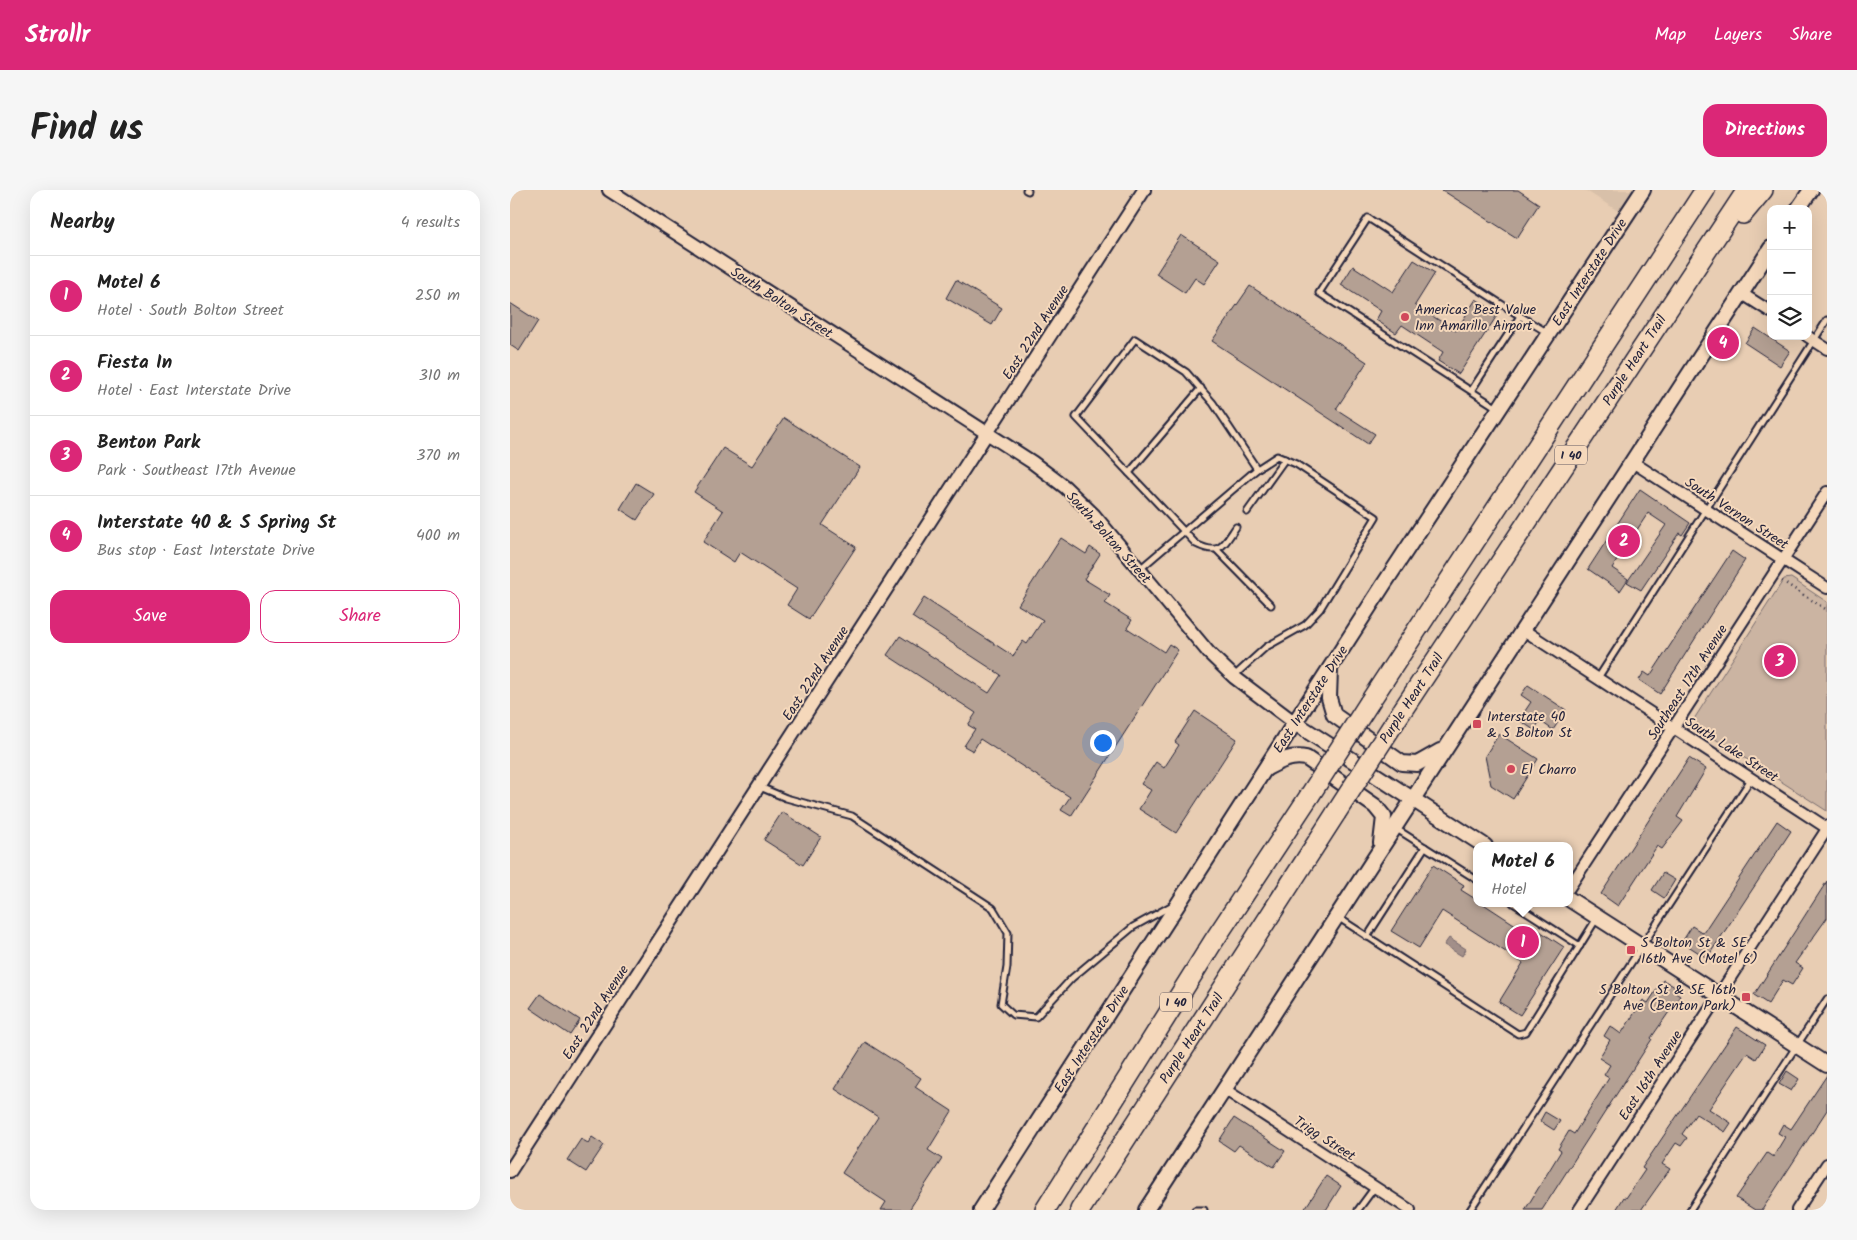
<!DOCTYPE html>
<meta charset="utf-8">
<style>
:root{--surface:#fff;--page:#f6f6f6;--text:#222;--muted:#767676;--line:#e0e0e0;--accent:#db2777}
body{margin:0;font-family:Kalam,sans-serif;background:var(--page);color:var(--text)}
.controls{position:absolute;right:15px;top:15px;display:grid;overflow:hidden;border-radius:10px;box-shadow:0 5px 20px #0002}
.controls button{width:45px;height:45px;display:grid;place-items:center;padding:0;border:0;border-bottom:1px solid var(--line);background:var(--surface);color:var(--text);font:25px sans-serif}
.you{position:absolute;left:592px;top:552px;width:18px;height:18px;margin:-12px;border:4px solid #fff;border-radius:50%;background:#1a73e8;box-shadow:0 0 0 8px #1a73e833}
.badge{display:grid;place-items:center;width:32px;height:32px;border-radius:50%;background:var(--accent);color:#fff;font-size:16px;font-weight:700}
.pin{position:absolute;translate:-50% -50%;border:2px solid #fff;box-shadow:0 1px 5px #0006}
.popup{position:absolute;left:963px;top:652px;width:100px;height:65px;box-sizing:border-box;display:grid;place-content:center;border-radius:10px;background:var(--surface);filter:drop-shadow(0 1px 4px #0005);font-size:16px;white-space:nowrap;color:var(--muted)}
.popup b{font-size:19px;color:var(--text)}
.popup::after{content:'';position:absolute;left:50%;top:100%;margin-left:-10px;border:10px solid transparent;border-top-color:var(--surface)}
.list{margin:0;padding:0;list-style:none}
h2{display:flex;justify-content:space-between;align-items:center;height:65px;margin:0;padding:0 20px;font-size:21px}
h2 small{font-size:16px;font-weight:400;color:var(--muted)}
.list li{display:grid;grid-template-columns:32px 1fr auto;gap:15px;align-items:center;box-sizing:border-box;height:80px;padding:0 20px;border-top:1px solid var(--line)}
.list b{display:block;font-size:19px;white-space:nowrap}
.list p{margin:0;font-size:16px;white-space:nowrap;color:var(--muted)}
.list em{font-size:16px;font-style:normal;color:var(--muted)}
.actions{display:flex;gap:10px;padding:15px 20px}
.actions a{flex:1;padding:11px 0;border:1px solid var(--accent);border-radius:15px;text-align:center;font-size:18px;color:var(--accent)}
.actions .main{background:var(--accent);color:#fff}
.icon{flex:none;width:28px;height:28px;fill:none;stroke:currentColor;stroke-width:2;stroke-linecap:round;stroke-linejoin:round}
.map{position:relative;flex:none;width:1317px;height:1020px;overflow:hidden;border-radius:15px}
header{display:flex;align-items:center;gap:30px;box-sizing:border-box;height:70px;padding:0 25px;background:var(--accent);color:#fff}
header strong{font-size:24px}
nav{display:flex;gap:28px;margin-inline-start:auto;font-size:18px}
.intro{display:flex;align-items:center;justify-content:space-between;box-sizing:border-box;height:120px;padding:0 30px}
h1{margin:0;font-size:35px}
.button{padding:12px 22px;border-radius:15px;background:var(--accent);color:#fff;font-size:18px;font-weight:700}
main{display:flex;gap:30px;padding:0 30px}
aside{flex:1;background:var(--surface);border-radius:15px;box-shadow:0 5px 20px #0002}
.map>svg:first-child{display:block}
.built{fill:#d8c0a9}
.green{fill:#cbb4a2;stroke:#766b6e}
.water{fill:#a28f89;stroke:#6f636a}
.building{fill:#b4a093;stroke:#22223b}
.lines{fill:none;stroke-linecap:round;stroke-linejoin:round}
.service-casing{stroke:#22223b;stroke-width:9}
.minor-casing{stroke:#22223b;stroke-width:14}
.tertiary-casing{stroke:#22223b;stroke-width:16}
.secondary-casing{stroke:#22223b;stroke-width:18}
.motorway-casing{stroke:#22223b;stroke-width:22}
.path{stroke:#22223b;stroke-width:2.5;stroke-dasharray:1 4;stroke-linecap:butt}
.service{stroke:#f5d8bb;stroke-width:5}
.minor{stroke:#f5d8bb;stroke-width:10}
.tertiary{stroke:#f5d8bb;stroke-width:12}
.secondary{stroke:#f5d8bb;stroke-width:14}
.motorway{stroke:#f5d8bb;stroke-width:19}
.motorway-bridge-casing{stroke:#22223b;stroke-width:22;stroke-linecap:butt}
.motorway-bridge{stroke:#f5d8bb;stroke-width:19}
.poi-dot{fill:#d1495b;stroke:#f5d8bb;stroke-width:2}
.labels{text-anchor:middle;stroke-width:4;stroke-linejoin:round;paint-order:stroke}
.shield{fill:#f5d8bb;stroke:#615961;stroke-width:1}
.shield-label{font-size:12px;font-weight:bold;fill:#22223b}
.street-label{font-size:14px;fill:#22223b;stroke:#f5d8bb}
.poi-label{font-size:14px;fill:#22223b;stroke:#f5d8bb;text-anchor:start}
</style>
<header>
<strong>Strollr</strong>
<nav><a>Map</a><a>Layers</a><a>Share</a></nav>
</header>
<div class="intro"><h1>Find us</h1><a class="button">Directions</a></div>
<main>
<aside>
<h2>Nearby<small>4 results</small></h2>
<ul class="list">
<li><span class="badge">1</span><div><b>Motel 6</b><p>Hotel · South Bolton Street</p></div><em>250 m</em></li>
<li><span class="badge">2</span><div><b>Fiesta In</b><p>Hotel · East Interstate Drive</p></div><em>310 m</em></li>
<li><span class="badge">3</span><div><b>Benton Park</b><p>Park · Southeast 17th Avenue</p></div><em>370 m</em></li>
<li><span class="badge">4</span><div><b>Interstate 40 &amp; S Spring St</b><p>Bus stop · East Interstate Drive</p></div><em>400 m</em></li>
</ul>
<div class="actions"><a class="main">Save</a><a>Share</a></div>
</aside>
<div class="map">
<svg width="1317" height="1020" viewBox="0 0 1317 1020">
<rect width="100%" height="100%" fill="#e8cdb3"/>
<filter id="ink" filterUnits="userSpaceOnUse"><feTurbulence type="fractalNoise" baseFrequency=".02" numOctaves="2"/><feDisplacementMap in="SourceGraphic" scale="10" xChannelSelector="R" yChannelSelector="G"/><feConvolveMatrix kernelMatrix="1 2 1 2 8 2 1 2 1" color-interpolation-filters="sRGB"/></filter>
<g filter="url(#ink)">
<path class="built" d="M1075,0H1127L1111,23Z"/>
<path class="green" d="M1281,388L1317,412V621L1185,536L1184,529L1274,389Z"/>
<path class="water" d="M939,748L956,759L952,766L934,755Z"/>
<g class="building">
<path d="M932,0H1008L1029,14L1007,48Z"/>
<path d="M671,45L710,70L694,94L685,88L675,103L646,84Z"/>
<path d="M904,70L925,83L905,115L946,141L966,109L988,124L949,184L928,171L933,162L892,135L886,143L866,130L871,121L831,95L843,76L883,102Z"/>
<path d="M446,90L492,118L482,135L436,108Z"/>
<path d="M740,96L857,172L826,219L865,244L858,254L702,151Z"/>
<path d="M0,113L28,131L9,161L0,155Z"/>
<path d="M1245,138L1280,161L1270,176L1235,153Z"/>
<path d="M274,228L350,277L312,335L346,357L299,429L277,415L287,399L230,362L224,372L193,352L213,321L184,302L213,258L242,276Z"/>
<path d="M126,293L144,304L127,330L110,319Z"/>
<path d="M1130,299L1180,333L1172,345L1169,343L1131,400L1117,392L1156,335L1138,323L1102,378L1118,389L1110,401L1078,379Z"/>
<path d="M551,348L576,364L580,357L590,364L574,389L600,405L595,413L622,430L617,438L654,462L659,454L668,460L561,626L551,620L560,607L470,549L463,561L454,556L465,539L458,535L466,523L377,465L390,446L479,503L491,485L402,427L414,408L503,466L513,451L517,454L533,430L508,415Z"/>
<path d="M1222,361L1235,370L1150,504L1129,490L1134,482L1140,486Z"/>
<path d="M1018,495L1056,520L1043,540L1030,531L1024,540L1009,530L1021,512L1011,505Z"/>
<path d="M685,521L727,549L666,643L629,619L641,600L631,594L646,572L654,578L669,555L665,552Z"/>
<path d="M989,544L1028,569L1003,609L981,595L975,566Z"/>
<path d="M1179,568L1196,579L1167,627L1173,631L1152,659L1147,656L1108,716L1091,704Z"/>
<path d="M272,622L311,647L293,675L254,650Z"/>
<path d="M1267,631L1281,641L1197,768L1172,752L1182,736L1193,743Z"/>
<path d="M923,675L954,695L951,700L967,710V713H972L1024,747L1028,740L1054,757L1010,825L989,812L1013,773L932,721L909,758L881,741Z"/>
<path d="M1153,683L1165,690L1154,708L1142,700Z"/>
<path d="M1317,691V728L1285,773L1293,778L1282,795L1273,790L1258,814L1244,805Z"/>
<path d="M1153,790L1167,798L1164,802L1170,806L1141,848L1142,849L1032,1020H1015L1051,961L1048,959L1059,941L1064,944L1099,888L1094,885L1100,875L1089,868L1100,850L1094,846L1100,836L1111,844L1133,810L1138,813Z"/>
<path d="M30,804L70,830L60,845L20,818Z"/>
<path d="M1227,837L1255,855L1246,869L1237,863L1199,919L1221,933L1215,942L1186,924L1172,944L1177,948L1171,956L1166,953L1152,974L1160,979L1131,1020H1106L1114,1007L1116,1008L1135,980L1132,978Z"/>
<path d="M355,852L411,888L405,897L442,921L418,960L432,969L399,1020H371L376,1012L332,983L368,927L325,899Z"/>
<path d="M1277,881L1289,889L1281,901L1269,894Z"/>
<path d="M1317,885V920L1252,1020H1245L1226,1008L1257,963L1263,967L1275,947L1268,943L1273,934L1281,939Z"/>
<path d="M1035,922L1050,931L1044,940L1030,931Z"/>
<path d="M724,928L775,961L764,977L729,955L724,961L709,951Z"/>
<path d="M82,947L94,955L76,982L57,970L71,949L78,953Z"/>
<path d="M816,986L831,996L816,1020H794Z"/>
</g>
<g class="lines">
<defs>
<g id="service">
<path d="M516,0L518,1"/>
<path d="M1010,126L1038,143"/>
<path d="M961,201L1010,126L858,28L809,103L989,219"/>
<path d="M619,283L691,198"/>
<path d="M737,322L775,269"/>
<path d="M726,337C713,356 710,366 686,354L566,227L625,149L676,182L703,213L747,279"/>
<path d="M707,360L761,415"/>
<path d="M630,379L747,279L767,266L786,274L866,327L810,419L795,435L756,457L724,486"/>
<path d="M1088,488L1317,130"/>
<path d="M250,597L276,608L342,626L483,718L498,743L497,777L491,814L503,825L526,827L562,788L623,737L661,716"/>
<path d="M885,638L967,690"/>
<path d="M1003,713L1070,756"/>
<path d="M829,728L1008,844L1016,842L1087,728"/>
<path d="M857,747L915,657"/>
<path d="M685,1020H694"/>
<path d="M848,1020L865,997"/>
<path d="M960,1020L1241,589"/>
<path d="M1180,1020L1317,809"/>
</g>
<g id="minor">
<path d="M1231,103L1261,122"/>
<path d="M1297,146L1317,159"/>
<path d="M1121,271L1317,398"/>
<path d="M1012,439L1317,638"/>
<path d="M1059,698L1317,302"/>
<path d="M714,899L900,1020"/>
<path d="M1069,1020L1317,639"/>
<path d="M1287,1020L1317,974"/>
</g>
<g id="tertiary">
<path d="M99,0L522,272L555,297L584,325L699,463L724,487L785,533"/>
<path d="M0,981L634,0"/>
</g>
<g id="secondary">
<path d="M1288,19L1301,0"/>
<path d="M820,479L819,508L824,525L892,573L907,574L930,561"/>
<path d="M785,533L975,656"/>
<path d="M757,578C770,571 781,565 796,568L865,616L874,627L871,653"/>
<path d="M1059,709L1317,875"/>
<path d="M471,1020L874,394L1133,0"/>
<path d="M636,1020L1261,58"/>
</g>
<g id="motorway">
<path d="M1233,24L1253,0"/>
<path d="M859,513L1195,0"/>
<path d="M886,530L1237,0"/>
<path d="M535,1020L703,752L800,605"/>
<path d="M570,1020L826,623"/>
</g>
</defs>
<use href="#service" class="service-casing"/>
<use href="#minor" class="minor-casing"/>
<use href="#tertiary" class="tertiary-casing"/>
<use href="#secondary" class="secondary-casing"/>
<use href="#motorway" class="motorway-casing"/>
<path class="path" d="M1272,391L1317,420"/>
<use href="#service" class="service"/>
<use href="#minor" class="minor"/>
<use href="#tertiary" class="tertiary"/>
<use href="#secondary" class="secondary"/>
<use href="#motorway" class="motorway"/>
<defs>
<g id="motorway-bridge">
<path d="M800,605L859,513"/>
<path d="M826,623L886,530"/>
</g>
</defs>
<use href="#motorway-bridge" class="motorway-bridge-casing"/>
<use href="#motorway-bridge" class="motorway-bridge"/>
</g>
</g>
<g class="poi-dot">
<circle cx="895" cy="127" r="5"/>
<rect x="962" y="529" width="10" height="10" rx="2.5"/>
<circle cx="1001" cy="579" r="5"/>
<rect x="1116" y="755" width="10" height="10" rx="2.5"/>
<rect x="1231" y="802" width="10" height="10" rx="2.5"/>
</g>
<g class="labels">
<g class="shield">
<rect x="1045" y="255.5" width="32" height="19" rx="4"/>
<rect x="650" y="802.5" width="32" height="19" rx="4"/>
</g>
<g class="shield-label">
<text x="1061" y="269">I 40</text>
<text x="666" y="816">I 40</text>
</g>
<g class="street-label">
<text transform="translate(1079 82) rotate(-57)" y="5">East Interstate Drive</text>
<text transform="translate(272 112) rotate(33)" y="5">South Bolton Street</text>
<text transform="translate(525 142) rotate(-57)" y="5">East 22nd Avenue</text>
<text transform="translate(1124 170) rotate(-57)" y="5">Purple Heart Trail</text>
<text transform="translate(1227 323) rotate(33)" y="5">South Vernon Street</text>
<text transform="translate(599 347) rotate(48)" y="5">South Bolton Street</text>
<text transform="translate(305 483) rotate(-57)" y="5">East 22nd Avenue</text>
<text transform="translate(1177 492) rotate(-57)" y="5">Southeast 17th Avenue</text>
<text transform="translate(901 508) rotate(-57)" y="5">Purple Heart Trail</text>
<text transform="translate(800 509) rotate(-57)" y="5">East Interstate Drive</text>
<text transform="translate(1222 559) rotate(33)" y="5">South Lake Street</text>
<text transform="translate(85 822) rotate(-57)" y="5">East 22nd Avenue</text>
<text transform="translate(681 848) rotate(-57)" y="5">Purple Heart Trail</text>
<text transform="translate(581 849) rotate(-57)" y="5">East Interstate Drive</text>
<text transform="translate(1140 885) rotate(-57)" y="5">East 16th Avenue</text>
<text transform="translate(815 948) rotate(33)" y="5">Trigg Street</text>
</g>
<g class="poi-label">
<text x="905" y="124">Americas Best Value<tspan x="905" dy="16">Inn Amarillo Airport</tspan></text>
<text x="977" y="531">Interstate 40<tspan x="977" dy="16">&amp; S Bolton St</tspan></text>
<text x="1011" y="584">El Charro</text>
<text x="1131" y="757">S Bolton St &amp; SE<tspan x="1131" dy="16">16th Ave (Motel 6)</tspan></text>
<text x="1226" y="804" text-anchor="end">S Bolton St &amp; SE 16th<tspan x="1226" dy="16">Ave (Benton Park)</tspan></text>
</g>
</g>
</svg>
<div class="controls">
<button>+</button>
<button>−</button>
<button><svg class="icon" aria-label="layers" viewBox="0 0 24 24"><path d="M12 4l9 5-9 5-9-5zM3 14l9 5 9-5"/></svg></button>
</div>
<div class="you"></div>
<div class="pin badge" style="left:1013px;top:752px">1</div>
<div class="popup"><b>Motel 6</b>Hotel</div>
<div class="pin badge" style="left:1114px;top:351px">2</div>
<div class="pin badge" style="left:1270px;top:471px">3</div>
<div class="pin badge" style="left:1213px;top:153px">4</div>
</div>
</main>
